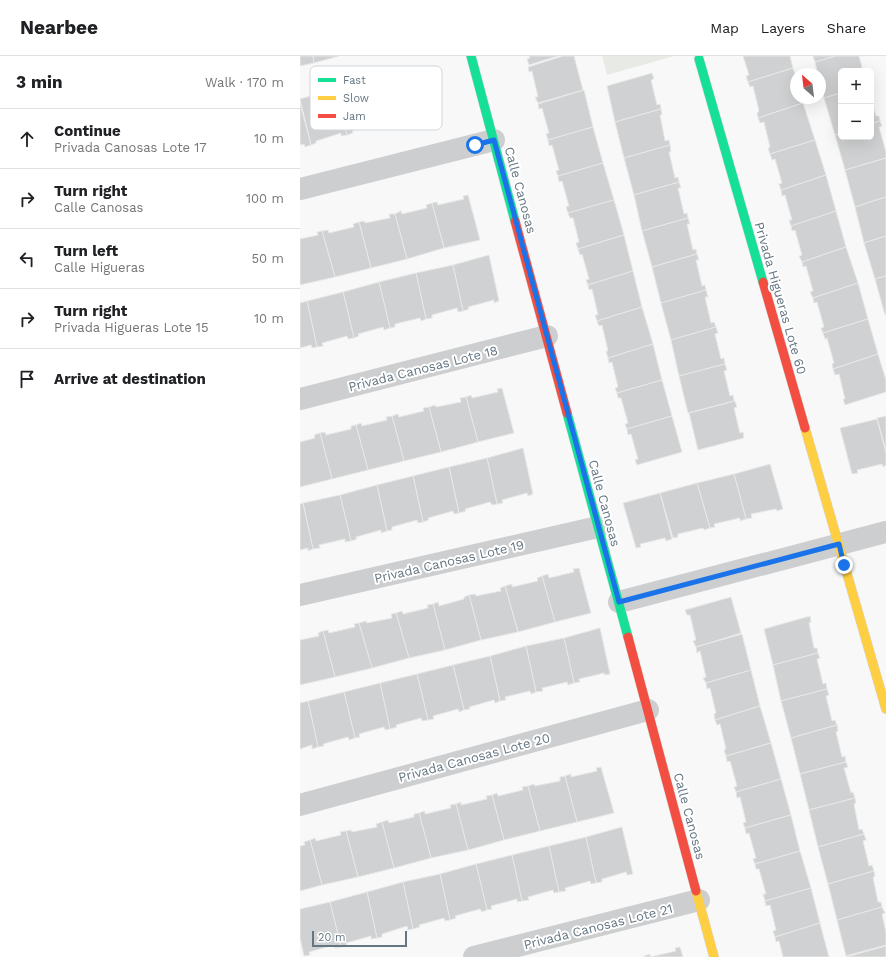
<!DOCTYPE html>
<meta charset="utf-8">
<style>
:root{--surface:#fff;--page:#f2f2f2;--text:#202124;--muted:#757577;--line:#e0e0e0}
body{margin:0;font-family:"Work Sans",sans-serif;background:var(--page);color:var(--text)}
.controls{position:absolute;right:12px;top:12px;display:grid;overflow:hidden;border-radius:6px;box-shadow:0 4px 16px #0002}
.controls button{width:36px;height:36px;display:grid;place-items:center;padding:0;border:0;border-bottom:1px solid var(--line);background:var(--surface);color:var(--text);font:20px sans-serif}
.compass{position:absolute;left:490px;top:12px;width:36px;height:36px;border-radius:50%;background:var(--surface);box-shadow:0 4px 16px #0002;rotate:332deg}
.scale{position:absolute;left:12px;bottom:10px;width:95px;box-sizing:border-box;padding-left:4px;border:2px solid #647682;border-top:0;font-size:11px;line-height:14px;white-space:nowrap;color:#647682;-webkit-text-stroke:3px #fff;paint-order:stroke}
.stop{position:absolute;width:12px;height:12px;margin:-9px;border:3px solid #1a73e8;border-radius:50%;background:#fff}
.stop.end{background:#1a73e8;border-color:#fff;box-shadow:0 1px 4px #0008}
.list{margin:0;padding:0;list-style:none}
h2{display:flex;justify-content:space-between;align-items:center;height:52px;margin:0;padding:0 16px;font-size:17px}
h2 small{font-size:13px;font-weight:400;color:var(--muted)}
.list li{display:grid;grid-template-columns:26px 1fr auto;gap:12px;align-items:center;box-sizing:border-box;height:60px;padding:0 16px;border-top:1px solid var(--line)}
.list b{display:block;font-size:15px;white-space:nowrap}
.list p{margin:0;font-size:13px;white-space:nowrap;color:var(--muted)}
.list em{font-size:13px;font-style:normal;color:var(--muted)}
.icon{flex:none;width:22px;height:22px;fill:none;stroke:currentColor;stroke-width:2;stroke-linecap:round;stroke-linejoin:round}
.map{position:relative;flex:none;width:586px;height:901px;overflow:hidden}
header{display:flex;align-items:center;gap:24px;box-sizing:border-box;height:56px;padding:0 20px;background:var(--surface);border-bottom:1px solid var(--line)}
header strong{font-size:19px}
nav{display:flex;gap:22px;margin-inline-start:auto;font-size:14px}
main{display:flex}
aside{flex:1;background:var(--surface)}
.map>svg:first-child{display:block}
.green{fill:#e7eae5}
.building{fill:#cfd1d2;stroke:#e8e8e8}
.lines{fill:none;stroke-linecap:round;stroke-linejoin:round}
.fast-casing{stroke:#d4d5d6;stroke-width:10}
.slow-casing{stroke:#d4d5d6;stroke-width:10}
.jam-casing{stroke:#d4d5d6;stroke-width:10}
.street{stroke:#cdcecf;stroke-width:22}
.fast{stroke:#16e098;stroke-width:9}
.slow{stroke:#ffcf43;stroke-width:9}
.jam{stroke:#f24e42;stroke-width:9}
.route{stroke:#1a73e8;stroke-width:5}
.labels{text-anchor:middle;stroke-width:4;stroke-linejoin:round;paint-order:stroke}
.street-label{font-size:13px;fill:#647682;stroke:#fff}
.key{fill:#fff;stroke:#d0d6da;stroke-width:1}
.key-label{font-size:11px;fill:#647682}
</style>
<header>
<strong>Nearbee</strong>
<nav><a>Map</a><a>Layers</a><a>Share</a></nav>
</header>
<main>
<aside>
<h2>3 min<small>Walk · 170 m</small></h2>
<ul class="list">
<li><svg class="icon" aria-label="ahead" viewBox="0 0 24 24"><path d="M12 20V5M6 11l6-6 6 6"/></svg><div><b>Continue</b><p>Privada Canosas Lote 17</p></div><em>10 m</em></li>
<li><svg class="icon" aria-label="right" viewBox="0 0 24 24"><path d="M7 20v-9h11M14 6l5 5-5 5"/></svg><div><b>Turn right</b><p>Calle Canosas</p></div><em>100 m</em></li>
<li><svg class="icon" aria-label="left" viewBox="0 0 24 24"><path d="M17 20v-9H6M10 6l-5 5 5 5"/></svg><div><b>Turn left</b><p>Calle Higueras</p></div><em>50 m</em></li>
<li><svg class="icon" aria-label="right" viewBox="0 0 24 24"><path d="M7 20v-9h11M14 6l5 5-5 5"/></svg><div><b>Turn right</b><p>Privada Higueras Lote 15</p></div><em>10 m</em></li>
<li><svg class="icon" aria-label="arrive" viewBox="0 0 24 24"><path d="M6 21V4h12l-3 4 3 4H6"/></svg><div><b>Arrive at destination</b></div></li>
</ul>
</aside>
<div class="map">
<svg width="586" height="901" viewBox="0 0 586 901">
<rect width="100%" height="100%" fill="#f8f8f8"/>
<path class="green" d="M302,0H374L307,19Z"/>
<g class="building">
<path d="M0,0H13L14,7L0,10Z"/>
<path d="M13,0H39L14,7Z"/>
<path d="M229,0H258L229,9L227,3L230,2Z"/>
<path d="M263,0H274L283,34L238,47L235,41H238L232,15L229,16L228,11Z"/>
<path d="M443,0H490L493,12L448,26L446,20L449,19Z"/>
<path d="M513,0H536L515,6Z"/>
<path d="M536,0H559L563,15H541V37L524,42L520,26V18H518L515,6Z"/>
<path d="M493,12L496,21V42H502L503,47L458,62L457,57L459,55L453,30L450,31L448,26Z"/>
<path d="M352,17L354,23L351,24L357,49L360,48L361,53L315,66L307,30Z"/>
<path d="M72,23L84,69L78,70L77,67L52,75L53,77L47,79L35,33Z"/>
<path d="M35,33L47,79L41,80V77L16,85V87L11,89L0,43Z"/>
<path d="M284,34L293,71L248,84L246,78L249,77L242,52L239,53L238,48Z"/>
<path d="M541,37V77L535,79L524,42Z"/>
<path d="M571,43L576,60H579L580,65L571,68Z"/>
<path d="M0,47L11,89L5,91L4,88L0,89Z"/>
<path d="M503,47L515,84L470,98L468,92L470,91L464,66L460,67L458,62Z"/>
<path d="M361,53L362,59H360L365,85L369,84L370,89L324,102L315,66Z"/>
<path d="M580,65L582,70L579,71L586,96V102L545,114L535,79L541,77V81H571V68Z"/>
<path d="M293,71L303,107L258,120L256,115L259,114L252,89L249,90L248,84Z"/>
<path d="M515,84L526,119L481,134L479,128L482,127L475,103L472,104L470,98Z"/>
<path d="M370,89L371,96H369L375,122L378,121L379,126L334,139L324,102Z"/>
<path d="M586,102V141L555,151L545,114Z"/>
<path d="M303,107L314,144L268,157L266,151L269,150L262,125L259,126L258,120Z"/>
<path d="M526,119L536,155L491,170L489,164H492L485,139L482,140L481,134Z"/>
<path d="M379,126L381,132H378L384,158L387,157L388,162L342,175L334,139Z"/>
<path d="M168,139L180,184L144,192L132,147L137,146L138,149L164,143L163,140Z"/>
<path d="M586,141V180L564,187L555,151Z"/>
<path d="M314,144L324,179L278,193L276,187L279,186L273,162H270L268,157Z"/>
<path d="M132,147L144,192L107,203L95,158L101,155L102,158L127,152L126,149Z"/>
<path d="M536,155L546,191L502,206L499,200L502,199L495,174L492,175L491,170Z"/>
<path d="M89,158H95L107,203L71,212L59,166L64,165L65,167L90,162Z"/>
<path d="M388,162L390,168H387L393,194L396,193L397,198L352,211L342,175Z"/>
<path d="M59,166L71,212L35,221L22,175L28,174L29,177L54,171L53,168Z"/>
<path d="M22,175L35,221L0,229V183L18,179L17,176Z"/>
<path d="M324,179L333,215L288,229L286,224L289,223L282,198L280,199L278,193Z"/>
<path d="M586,180V220L575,223L564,187Z"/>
<path d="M546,191L558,227L513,242L510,236L513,235L506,210L503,211L502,206Z"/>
<path d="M397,198L399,204H396L402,230L405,229L406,234L361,247L352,211Z"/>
<path d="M189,199L199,245L194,247V244L168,251L169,253L163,255L153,209Z"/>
<path d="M153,209L163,255L158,256L157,252L132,259V262L126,263L116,217Z"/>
<path d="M333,215L342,251L297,265L295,259H298L292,233L289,234L288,229Z"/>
<path d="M116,217L126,263L121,265L120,262L95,268V271L90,272L79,226Z"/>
<path d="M586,220V259H585L575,223Z"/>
<path d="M79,226L90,272L84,274L83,271L58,278L59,280L54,282L43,236Z"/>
<path d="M558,227L568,263L523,277L521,272L524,271L517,246L514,247L513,242Z"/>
<path d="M406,234L408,241H405L411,267L414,266L416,271L371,284L361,247Z"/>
<path d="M43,236L54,282L48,283L47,280L22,287L23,290L17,291L7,245Z"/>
<path d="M7,245L17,291L12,292L11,289L0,292V247Z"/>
<path d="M342,251L353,288L308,302L306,295H308L302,269L299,270L297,265Z"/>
<path d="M568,263L578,298L533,313L532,308L534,307L527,282L525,283L523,277Z"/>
<path d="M416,271L418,277L415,278L421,303L424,302L425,308L379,320L371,284Z"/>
<path d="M353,288L362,324L317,337L315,332L318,331L312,306L309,307L308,302Z"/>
<path d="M578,298L586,324V336L545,349L543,343H545L539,318L535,319L533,313Z"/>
<path d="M425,308L427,314L424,315L430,340L433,339L434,345L388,357L379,320Z"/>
<path d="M362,324L372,360L327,373L325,368L328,367L321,342H318L317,337Z"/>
<path d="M202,332L214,377L178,386L166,341L171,339L172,342L198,336L197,333Z"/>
<path d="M166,341L178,386L141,396L129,351L135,349L136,351L161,346L160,342Z"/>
<path d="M435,345L437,351L434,352L440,377L443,376L444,382L398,394L389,357Z"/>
<path d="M129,351L141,396L104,405L92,360L98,358L99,361L124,355L123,352Z"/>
<path d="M92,360L104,405L68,414L56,369L61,367L62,370L87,364L86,361Z"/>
<path d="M372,360L382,396L337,409L335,404L338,403L331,378L328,379L327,373Z"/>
<path d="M586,360V395L577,362Z"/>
<path d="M577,363L586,397V409L583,411L582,408L557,414L558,417L552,418L540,372Z"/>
<path d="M56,369L68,414L32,423L20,377L25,376L26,379L51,373V370Z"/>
<path d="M20,377L32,423L0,431V386L15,382L14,379Z"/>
<path d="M223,392L233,438L228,440L227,437L202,444L203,447L197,448L187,402Z"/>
<path d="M187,402L197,448L192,449L190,446L165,453L166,455L159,457L149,411Z"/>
<path d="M470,408L483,453L477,455L476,453L451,458L452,462L446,463L434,418Z"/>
<path d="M149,411L159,457L154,458L153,455L128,462L129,464L123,466L113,420Z"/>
<path d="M434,418L446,463L440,465V462L414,468L415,471L410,472L397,427Z"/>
<path d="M113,420L123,466L118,467L117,464L92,471V474L87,475L77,429Z"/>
<path d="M397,427L410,472L404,474L403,472L378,478V481L373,482L360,437Z"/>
<path d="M77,429L87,475L81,477V474L56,481L57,483L51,485L40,439Z"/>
<path d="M360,437L372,483L366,485L365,482L340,488L341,491L336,492L323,447Z"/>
<path d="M40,439L51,485L45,486V483L19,489L20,492L13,493L3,447Z"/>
<path d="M3,447L13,493L8,495V492L0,494V448Z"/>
<path d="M279,512L291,557L255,566L242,520L248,518L249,522L274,516L273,513Z"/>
<path d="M242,520L255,566L218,576L205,530L212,528V531L238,525L237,522Z"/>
<path d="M205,530L218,576L181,584L169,539L175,538L176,540L201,535L200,532Z"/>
<path d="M169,539L181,584L145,594L133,548L138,546L139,550L164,543V541Z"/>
<path d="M431,541L441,577L396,591L393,585L396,584L390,559H387L385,554Z"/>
<path d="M133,548L145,594L109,602L96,557L102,555L103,558L128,552L127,549Z"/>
<path d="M96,557L109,602L72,612L59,567L66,565L67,567L92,562L91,558Z"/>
<path d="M510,560L511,566L509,567L514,592H517L518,597L473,609L464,573Z"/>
<path d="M59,567L72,612L35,621L23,575L28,574L29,577L55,571L54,568Z"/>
<path d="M300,572L310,618L305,619L304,617L279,623L280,626L274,627L264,582Z"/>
<path d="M23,575L35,621L0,629V584L19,580L18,577Z"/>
<path d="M442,578L451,614L406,627L403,622L406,621L400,595L397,597L396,591Z"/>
<path d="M264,582L274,627L268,629L267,626L242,632L243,635L236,636L226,590Z"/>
<path d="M226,590L236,636L231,638L230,635L205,641L206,644L200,645L190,600Z"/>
<path d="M518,597L520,602L517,603L523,628L526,627L527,633L481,645L473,609Z"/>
<path d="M190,600L200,645L195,647L194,644L169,651L170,653L164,654L153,609Z"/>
<path d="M153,609L164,654L159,656L158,653L133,660L134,663L128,664L117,618Z"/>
<path d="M451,614L460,650L415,664L414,658L416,657L410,632L407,633L406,627Z"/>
<path d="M117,618L128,664L122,665L121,662L96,669L97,671L90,673L80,627Z"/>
<path d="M80,627L90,673L85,674L84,671L59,678L60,681L55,682L44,636Z"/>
<path d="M527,633L529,639L526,640L532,665L535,664L537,669L491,682L481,645Z"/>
<path d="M44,636L55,682L49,684L48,681L23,688L24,690L18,691L8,645Z"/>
<path d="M8,645L18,691L12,693V689L0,693V647Z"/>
<path d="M460,650L471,687L426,700L424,694L426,693L420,668L417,669L415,664Z"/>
<path d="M537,669L538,675L536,676L542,701L545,700L546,706L500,718L491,682Z"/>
<path d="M471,687L481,723L436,736L434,731L437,730L430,705L427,706L426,700Z"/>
<path d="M546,706L548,711L544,712L551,737L553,736L555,742L509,754L500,718Z"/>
<path d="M301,711L314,757L277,766L265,720L271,718V721L297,715L296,712Z"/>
<path d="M265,720L277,766L240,775L228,730L234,728L235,730L260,725V721Z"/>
<path d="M481,723L491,759L445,772L443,767L446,766L440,741L437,742L436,736Z"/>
<path d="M228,730L240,775L204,784L192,739L197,737L198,740L223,734L222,731Z"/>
<path d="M192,739L204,784L168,794L156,748L161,746V749L187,743L186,740Z"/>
<path d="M555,742L556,747L554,748L559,774L562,773L564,778L518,791L509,754Z"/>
<path d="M156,748L168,794L131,802L119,757L125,755V758L151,752L150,749Z"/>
<path d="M119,757L131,802L94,812L82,766L88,764L89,767L114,761V758Z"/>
<path d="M491,759L500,795L455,808L453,803L456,802L449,777L446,778L445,772Z"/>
<path d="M82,766L94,812L58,821L46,775L51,774L52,776L77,771L76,768Z"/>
<path d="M322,771L333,818L327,819L326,816L302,823V826L296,827L286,781Z"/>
<path d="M46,775L58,821L22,829L10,784L15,782L16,785L41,779L40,776Z"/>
<path d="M564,778L566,784L563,785L569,810L572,809L574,815L528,828L518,791Z"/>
<path d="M286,781L296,827L291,828L290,825L265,832L266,835L259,836L249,790Z"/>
<path d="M10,784L22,829L0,835V790L5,789L4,786Z"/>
<path d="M249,790L259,836L254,837L253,834L228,841L229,844L222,845L212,799Z"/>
<path d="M500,795L511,832L465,845L463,838H466L459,813H456L455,808Z"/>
<path d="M212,799L222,845L217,846V843L191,850L192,853L187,854L176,808Z"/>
<path d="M176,808L187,854L182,856L180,853L155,860L156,862L150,864L140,818Z"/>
<path d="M574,815L575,820L573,821L578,846H581L582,851L537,864L528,828Z"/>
<path d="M140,818L150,864L145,865L144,862L119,869L120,871L113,873L103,826Z"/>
<path d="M103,826L113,873L108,874L107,870L82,878V881L77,882L67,836Z"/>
<path d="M511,832L520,867L475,881L473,875L476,874L470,849L466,850L465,845Z"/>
<path d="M67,836L77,882L71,883V880L46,887L47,890L41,891L30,846Z"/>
<path d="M30,846L41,891L35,892L34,889L9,896L10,899L4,900L0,882V853Z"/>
<path d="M582,851L585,857L582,858L586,876V889L546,900L537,864Z"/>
<path d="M520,867L529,901H483L479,885L476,886L475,881Z"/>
<path d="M586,890V901H546Z"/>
<path d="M380,891L383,901H344V900L350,898V901L376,895L375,892Z"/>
</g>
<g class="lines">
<defs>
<g id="fast">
<path d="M171,0L215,165"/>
<path d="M399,3L463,226"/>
<path d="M267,357L328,581"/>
</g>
<g id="slow">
<path d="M505,372L586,653"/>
<path d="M396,835L414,901"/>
</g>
<g id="jam">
<path d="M215,165L267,357"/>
<path d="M463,226L505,372"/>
<path d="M328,581L396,835"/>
</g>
</defs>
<use href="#fast" class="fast-casing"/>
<use href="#slow" class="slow-casing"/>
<use href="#jam" class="jam-casing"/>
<g class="street">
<path d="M0,133L194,84"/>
<path d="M0,343L247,280"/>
<path d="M0,539L298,471"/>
<path d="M319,546L586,476"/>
<path d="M0,749L348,654"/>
<path d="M174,901L399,844"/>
</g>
<use href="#fast" class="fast"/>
<use href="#slow" class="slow"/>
<use href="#jam" class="jam"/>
</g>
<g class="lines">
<path class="route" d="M175,89L194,84L319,546L539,488L544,509"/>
</g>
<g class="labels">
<g class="street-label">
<text transform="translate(221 134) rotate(75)" y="5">Calle Canosas</text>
<text transform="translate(481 242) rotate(74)" y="5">Privada Higueras Lote 60</text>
<text transform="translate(123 312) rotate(-14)" y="5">Privada Canosas Lote 18</text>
<text transform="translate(305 447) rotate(75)" y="5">Calle Canosas</text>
<text transform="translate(149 505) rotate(-13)" y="5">Privada Canosas Lote 19</text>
<text transform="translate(174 701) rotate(-15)" y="5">Privada Canosas Lote 20</text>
<text transform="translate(390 760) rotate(75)" y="5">Calle Canosas</text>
<text transform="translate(298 870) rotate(-14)" y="5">Privada Canosas Lote 21</text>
</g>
</g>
<rect x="10" y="10" width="132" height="64" rx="6" class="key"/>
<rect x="18" y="22" width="18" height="4" fill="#16e098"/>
<rect x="18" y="40" width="18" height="4" fill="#ffcf43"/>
<rect x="18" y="58" width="18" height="4" fill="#f24e42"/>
<g class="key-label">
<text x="43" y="28">Fast</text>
<text x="43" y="46">Slow</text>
<text x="43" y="64">Jam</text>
</g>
</svg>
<div class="controls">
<button>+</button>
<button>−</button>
</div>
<svg class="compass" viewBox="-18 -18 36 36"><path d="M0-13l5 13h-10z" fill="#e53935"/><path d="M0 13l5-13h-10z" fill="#757577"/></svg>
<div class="scale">20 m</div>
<div class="stop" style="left:175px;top:89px"></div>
<div class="stop end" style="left:544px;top:509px"></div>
</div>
</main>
